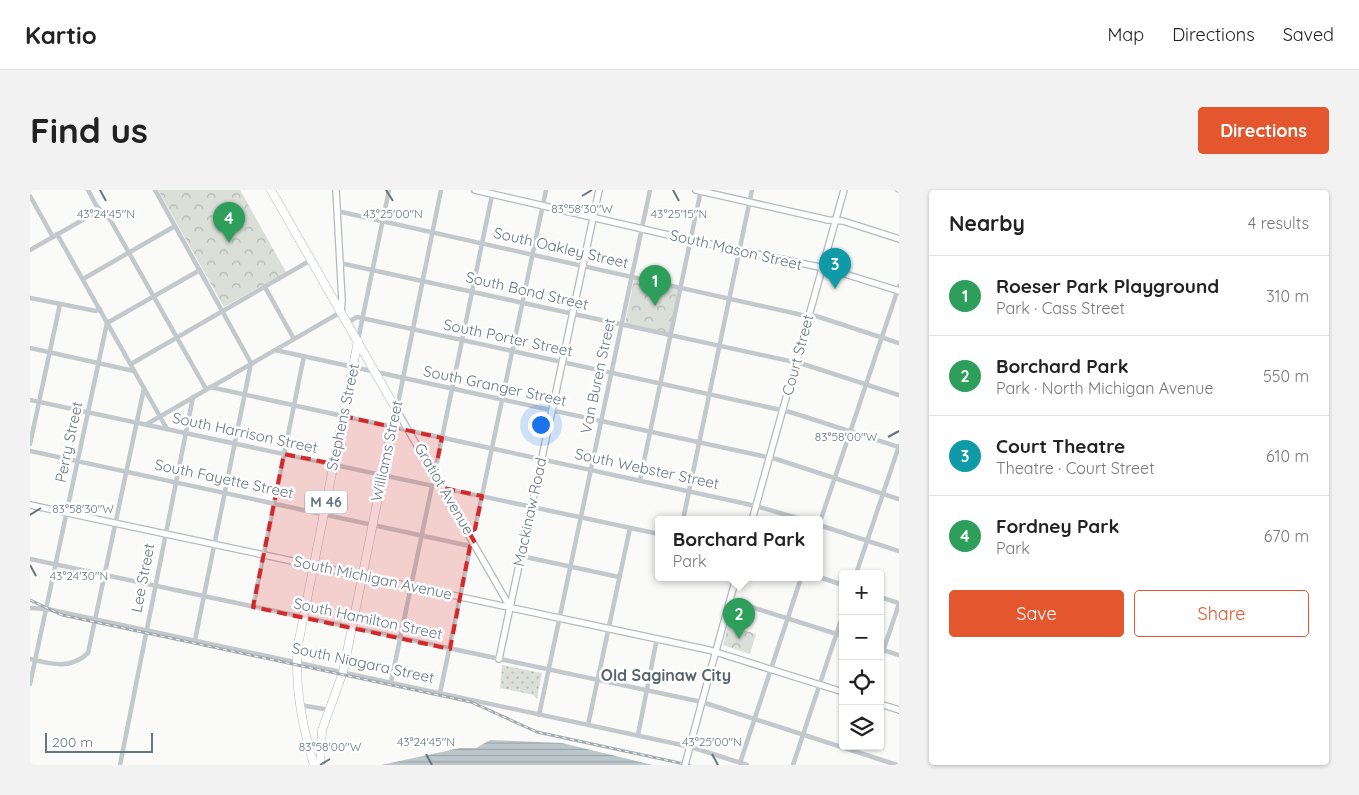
<!DOCTYPE html>
<meta charset="utf-8">
<style>
:root{--surface:#fff;--page:#f2f2f2;--text:#222;--muted:#767676;--line:#e0e0e0;--accent:#e4572e}
body{margin:0;font-family:Quicksand,sans-serif;background:var(--page);color:var(--text)}
.controls{position:absolute;right:15px;bottom:15px;display:grid;overflow:hidden;border-radius:5px;box-shadow:0 1px 4px #0004}
.controls button{width:45px;height:45px;display:grid;place-items:center;padding:0;border:0;border-bottom:1px solid var(--line);background:var(--surface);color:var(--text);font:25px sans-serif}
.scale{position:absolute;left:15px;bottom:12px;width:108px;box-sizing:border-box;padding-left:5px;border:2px solid #657683;border-top:0;font-size:14px;line-height:18px;white-space:nowrap;color:#657683;-webkit-text-stroke:4px #fff;paint-order:stroke}
.you{position:absolute;left:510px;top:234px;width:18px;height:18px;margin:-12px;border:4px solid #fff;border-radius:50%;background:#1a73e8;box-shadow:0 0 0 8px #1a73e833}
.badge{display:grid;place-items:center;width:32px;height:32px;border-radius:50%;background:var(--accent);color:#fff;font-size:16px;font-weight:700}
.pin{position:absolute;translate:-50% -41px;filter:drop-shadow(0 1px 2px #0008)}
.pin::after{content:'';position:absolute;top:26px;width:18px;height:15px;background:inherit;clip-path:polygon(0 0,100% 0,50% 100%)}
.popup{position:absolute;left:625px;top:326px;width:168px;height:65px;box-sizing:border-box;display:grid;place-content:center;border-radius:5px;background:var(--surface);filter:drop-shadow(0 1px 4px #0005);font-size:16px;white-space:nowrap;color:var(--muted)}
.popup b{font-size:19px;color:var(--text)}
.popup::after{content:'';position:absolute;left:50%;top:100%;margin-left:-10px;border:10px solid transparent;border-top-color:var(--surface)}
.list{margin:0;padding:0;list-style:none}
h2{display:flex;justify-content:space-between;align-items:center;height:65px;margin:0;padding:0 20px;font-size:21px}
h2 small{font-size:16px;font-weight:400;color:var(--muted)}
.list li{display:grid;grid-template-columns:32px 1fr auto;gap:15px;align-items:center;box-sizing:border-box;height:80px;padding:0 20px;border-top:1px solid var(--line)}
.list b{display:block;font-size:19px;white-space:nowrap}
.list p{margin:0;font-size:16px;white-space:nowrap;color:var(--muted)}
.list em{font-size:16px;font-style:normal;color:var(--muted)}
.actions{display:flex;gap:10px;padding:15px 20px}
.actions a{flex:1;padding:11px 0;border:1px solid var(--accent);border-radius:5px;text-align:center;font-size:18px;color:var(--accent)}
.actions .main{background:var(--accent);color:#fff}
.icon{flex:none;width:28px;height:28px;fill:none;stroke:currentColor;stroke-width:2;stroke-linecap:round;stroke-linejoin:round}
.map{position:relative;flex:none;width:869px;height:575px;overflow:hidden;border-radius:5px}
header{display:flex;align-items:center;gap:30px;box-sizing:border-box;height:70px;padding:0 25px;background:var(--surface);border-bottom:1px solid var(--line)}
header strong{font-size:24px}
nav{display:flex;gap:28px;margin-inline-start:auto;font-size:18px}
.intro{display:flex;align-items:center;justify-content:space-between;box-sizing:border-box;height:120px;padding:0 30px}
h1{margin:0;font-size:35px}
.button{padding:12px 22px;border-radius:5px;background:var(--accent);color:#fff;font-size:18px;font-weight:700}
main{display:flex;gap:30px;padding:0 30px}
aside{flex:1;background:var(--surface);border-radius:5px;box-shadow:0 1px 4px #0004}
.map>svg:first-child{display:block}
.grass{fill:url(#grass-dots)}
.park{fill:url(#park-crowns)}
.water{fill:url(#water-rules)}
.lines{fill:none;stroke-linecap:round;stroke-linejoin:round}
.secondary-casing{stroke:#b3babf;stroke-width:8}
.highway-casing{stroke:#b4b9bd;stroke-width:9}
.street{stroke:#c3c8cc;stroke-width:4.5}
.secondary{stroke:#fff;stroke-width:5.5}
.highway{stroke:#fff;stroke-width:8}
.rail-casing{stroke:#a2aab0;stroke-width:3}
.rail{stroke:#fff;stroke-width:1;stroke-dasharray:4;stroke-linecap:butt}
.secondary-bridge-casing{stroke:#b3babf;stroke-width:8;stroke-linecap:butt}
.secondary-bridge{stroke:#fff;stroke-width:5.5}
.marked{fill:#d62828;fill-opacity:0.2;stroke:#d62828;stroke-width:4;stroke-dasharray:10 6;stroke-linejoin:round}
.ticks{fill:none;stroke:#657683;stroke-width:2}
.labels{text-anchor:middle;stroke-width:5;stroke-linejoin:round;paint-order:stroke}
.shield{fill:#fff;stroke:#939fa8;stroke-width:1}
.shield-label{font-size:14px;font-weight:bold;fill:#657683}
.street-label{font-size:15px;fill:#657683;stroke:#fff}
.neighbourhood-label{font-size:16px;font-weight:bold;fill:#57646e;stroke:#fff}
.ticks-label{font-size:12px;text-anchor:middle;fill:#657683;stroke:#fff;stroke-width:5;stroke-linejoin:round;paint-order:stroke}
</style>
<header>
<strong>Kartio</strong>
<nav><a>Map</a><a>Directions</a><a>Saved</a></nav>
</header>
<div class="intro"><h1>Find us</h1><a class="button">Directions</a></div>
<main>
<div class="map">
<svg width="869" height="575" viewBox="0 0 869 575">
<defs>
<pattern id="grass-dots" width="8" height="8" patternUnits="userSpaceOnUse" patternTransform="scale(1.25)"><rect width="8" height="8" fill="#dadfd7"/><path d="M2 2h.1M6 6h.1" fill="none" stroke="#b4b9b4" stroke-width="1.8" stroke-linecap="round"/></pattern>
<pattern id="park-crowns" width="20" height="18" patternUnits="userSpaceOnUse" patternTransform="scale(1.25)"><rect width="20" height="18" fill="#dadfd7"/><path d="M2 6a3 3 0 1 1 6 0M12 15a3 3 0 1 1 6 0" fill="none" stroke="#b4b9b4"/></pattern>
<pattern id="water-rules" width="6" height="5" patternUnits="userSpaceOnUse" patternTransform="scale(1.25)"><rect width="6" height="5" fill="#bbc7cb"/><path d="M0 2.5h6" fill="none" stroke="#9ca6aa"/></pattern>
</defs>
<rect width="100%" height="100%" fill="#fafaf8"/>
<path class="grass" d="M472,475L512,483L507,509L504,505L471,498L470,500Z"/>
<g class="park">
<path d="M128,0H210L256,82L194,117Z"/>
<path d="M604,89L648,99L639,143L595,134Z"/>
<path d="M698,435L726,444L720,464L693,455Z"/>
</g>
<path class="water" d="M460,550L532,553L623,575H351L430,558H446Z"/>
<g class="lines">
<defs>
<g id="secondary">
<path d="M306,0L312,111L311,122"/>
<path d="M445,0L660,50L799,79L869,101"/>
<path d="M666,0L798,30L813,31L869,49"/>
<path d="M366,219L480,417"/>
<path d="M0,315L679,460L813,502"/>
<path d="M722,330L814,0"/>
<path d="M469,469L569,0"/>
<path d="M850,514L869,520"/>
<path d="M670,519L706,388"/>
</g>
<g id="highway">
<path d="M241,0L366,219L313,482L292,540L290,575"/>
<path d="M284,575C272,536 264,496 268,455L328,151"/>
</g>
</defs>
<use href="#secondary" class="secondary-casing"/>
<use href="#highway" class="highway-casing"/>
<g class="street">
<path d="M58,0L66,15L81,31L176,199"/>
<path d="M125,0L221,173L165,450"/>
<path d="M867,0L869,1"/>
<path d="M0,6L23,47"/>
<path d="M307,21L772,125L786,126L869,153"/>
<path d="M27,44L137,239"/>
<path d="M0,60L70,20"/>
<path d="M310,73L773,174L869,205"/>
<path d="M53,89L145,36"/>
<path d="M235,97L264,149"/>
<path d="M0,108L66,121L70,119"/>
<path d="M317,133L327,127L760,222L869,257"/>
<path d="M328,150L359,0"/>
<path d="M0,158L104,181"/>
<path d="M245,160L746,269L869,309"/>
<path d="M101,174L281,70"/>
<path d="M180,197L726,316L774,330"/>
<path d="M0,210L629,344"/>
<path d="M367,218L411,0"/>
<path d="M117,234L311,122"/>
<path d="M0,254L30,114"/>
<path d="M0,261L440,356"/>
<path d="M401,277L407,272L463,0"/>
<path d="M610,290L671,0"/>
<path d="M653,330L722,0"/>
<path d="M789,335L869,96"/>
<path d="M789,335L869,361"/>
<path d="M439,342L445,339L516,0"/>
<path d="M491,366L589,387"/>
<path d="M0,369L672,512L867,575"/>
<path d="M826,384L869,256"/>
<path d="M789,387L813,395"/>
<path d="M850,407L869,413"/>
<path d="M699,410L813,446"/>
<path d="M223,417L274,166"/>
<path d="M0,418L17,419L661,557L717,575"/>
<path d="M850,459L869,465"/>
<path d="M0,469C21,474 40,480 58,463L114,198"/>
<path d="M850,470L869,414"/>
<path d="M361,492L402,296"/>
<path d="M0,494L77,133L170,80"/>
<path d="M410,503L441,355"/>
<path d="M270,515L300,520"/>
<path d="M509,525L620,0"/>
<path d="M558,535L600,338"/>
<path d="M608,545L627,448"/>
<path d="M710,573L771,388"/>
<path d="M90,575L163,207"/>
<path d="M763,575L813,424"/>
</g>
<use href="#secondary" class="secondary"/>
<use href="#highway" class="highway"/>
<defs>
<path id="rail" d="M0,410L32,425L441,512L507,542L659,575"/>
</defs>
<use href="#rail" class="rail-casing"/>
<use href="#rail" class="rail"/>
<defs>
<path id="secondary-bridge" d="M655,575L670,519"/>
</defs>
<use href="#secondary-bridge" class="secondary-bridge-casing"/>
<use href="#secondary-bridge" class="secondary-bridge"/>
</g>
<path class="marked" d="M313,226L412,248L407,272L401,278L413,298L452,306L445,339L439,342L445,353L440,356L420,459L223,417L254,264L304,274Z"/>
<path class="ticks" d="M70,0L76,11M356,0L363,11M643,0L649,11M552,6L562,0M858,247L869,241M0,325L11,318M0,375L6,386M396,564L402,575M682,564L688,575M290,575L300,569"/>
<g class="labels">
<rect class="shield" x="275" y="300.5" width="42" height="23" rx="4"/>
<g class="shield-label">
<text x="296" y="317">M 46</text>
</g>
<g class="street-label">
<text transform="translate(531 58) rotate(13)" y="5">South Oakley Street</text>
<text transform="translate(706 60) rotate(13)" y="5">South Mason Street</text>
<text transform="translate(497 101) rotate(13)" y="5">South Bond Street</text>
<text transform="translate(478 148) rotate(12)" y="5">South Porter Street</text>
<text transform="translate(768 165) rotate(-75)" y="5">Court Street</text>
<text transform="translate(568 186) rotate(-78)" y="5">Van Buren Street</text>
<text transform="translate(465 196) rotate(12)" y="5">South Granger Street</text>
<text transform="translate(313 227) rotate(-78)" y="5">Stephens Street</text>
<text transform="translate(215 243) rotate(12)" y="5">South Harrison Street</text>
<text transform="translate(39 252) rotate(-78)" y="5">Perry Street</text>
<text transform="translate(357 261) rotate(-78)" y="5">Williams Street</text>
<text transform="translate(617 279) rotate(12)" y="5">South Webster Street</text>
<text transform="translate(194 289) rotate(12)" y="5">South Fayette Street</text>
<text transform="translate(414 299) rotate(60)" y="5">Gratiot Avenue</text>
<text transform="translate(500 322) rotate(-78)" y="5">Mackinaw Road</text>
<text transform="translate(113 388) rotate(-79)" y="5">Lee Street</text>
<text transform="translate(343 388) rotate(12)" y="5">South Michigan Avenue</text>
<text transform="translate(338 429) rotate(12)" y="5">South Hamilton Street</text>
<text transform="translate(333 473) rotate(12)" y="5">South Niagara Street</text>
</g>
<g class="neighbourhood-label">
<text x="636" y="491">Old Saginaw City</text>
</g>
</g>
<g class="ticks-label">
<text x="552" y="23">83°58'30"W</text>
<text x="76" y="28">43°24'45"N</text>
<text x="363" y="28">43°25'00"N</text>
<text x="649" y="28">43°25'15"N</text>
<text x="816" y="251">83°58'00"W</text>
<text x="53" y="323">83°58'30"W</text>
<text x="49" y="390">43°24'30"N</text>
<text x="396" y="556">43°24'45"N</text>
<text x="682" y="556">43°25'00"N</text>
<text x="300" y="561">83°58'00"W</text>
</g>
</svg>
<div class="controls">
<button>+</button>
<button>−</button>
<button><svg class="icon" aria-label="locate" viewBox="0 0 24 24"><circle cx="12" cy="12" r="6"/><path d="M12 2v4M12 18v4M2 12h4M18 12h4"/></svg></button>
<button><svg class="icon" aria-label="layers" viewBox="0 0 24 24"><path d="M12 4l9 5-9 5-9-5zM3 14l9 5 9-5"/></svg></button>
</div>
<div class="scale">200 m</div>
<div class="you"></div>
<div class="pin badge" style="left:625px;top:116px;background:#2e9e5b">1</div>
<div class="pin badge" style="left:709px;top:449px;background:#2e9e5b">2</div>
<div class="popup"><b>Borchard Park</b>Park</div>
<div class="pin badge" style="left:805px;top:99px;background:#0f9aa8">3</div>
<div class="pin badge" style="left:199px;top:53px;background:#2e9e5b">4</div>
</div>
<aside>
<h2>Nearby<small>4 results</small></h2>
<ul class="list">
<li><span class="badge" style="background:#2e9e5b">1</span><div><b>Roeser Park Playground</b><p>Park · Cass Street</p></div><em>310 m</em></li>
<li><span class="badge" style="background:#2e9e5b">2</span><div><b>Borchard Park</b><p>Park · North Michigan Avenue</p></div><em>550 m</em></li>
<li><span class="badge" style="background:#0f9aa8">3</span><div><b>Court Theatre</b><p>Theatre · Court Street</p></div><em>610 m</em></li>
<li><span class="badge" style="background:#2e9e5b">4</span><div><b>Fordney Park</b><p>Park</p></div><em>670 m</em></li>
</ul>
<div class="actions"><a class="main">Save</a><a>Share</a></div>
</aside>
</main>
